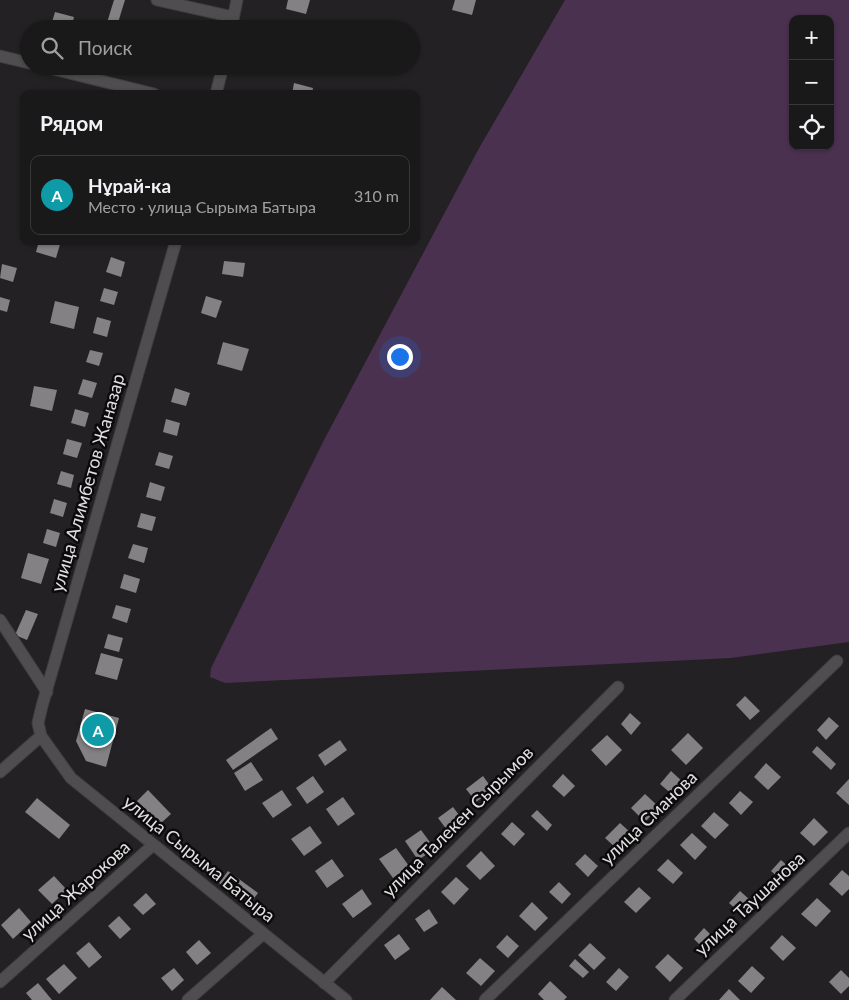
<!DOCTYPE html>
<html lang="ru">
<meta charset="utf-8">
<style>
:root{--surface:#1a191a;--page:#272627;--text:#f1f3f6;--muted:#9fa0a2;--line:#383839;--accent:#df98f2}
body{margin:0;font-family:Lato,sans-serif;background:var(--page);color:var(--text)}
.controls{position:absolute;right:15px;top:15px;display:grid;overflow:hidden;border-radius:10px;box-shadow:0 1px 4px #0004}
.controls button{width:45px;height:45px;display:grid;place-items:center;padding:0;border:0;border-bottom:1px solid var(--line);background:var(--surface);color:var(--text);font:25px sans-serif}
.you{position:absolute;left:399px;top:356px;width:18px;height:18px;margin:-12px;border:4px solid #fff;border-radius:50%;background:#1a73e8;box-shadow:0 0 0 8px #1a73e833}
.badge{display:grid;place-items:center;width:32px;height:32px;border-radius:50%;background:var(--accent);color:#fff;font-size:16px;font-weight:700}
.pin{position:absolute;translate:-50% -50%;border:2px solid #fff;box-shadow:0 1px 5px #0006}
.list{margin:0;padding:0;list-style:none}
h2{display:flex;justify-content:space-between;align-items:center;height:65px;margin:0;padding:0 20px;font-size:21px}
h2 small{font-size:16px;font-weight:400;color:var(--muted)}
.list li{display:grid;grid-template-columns:32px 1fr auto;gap:15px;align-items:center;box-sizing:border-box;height:80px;margin:0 10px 10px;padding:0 10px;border:1px solid var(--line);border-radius:10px}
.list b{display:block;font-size:19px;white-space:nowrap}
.list p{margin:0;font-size:16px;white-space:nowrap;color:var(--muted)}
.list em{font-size:16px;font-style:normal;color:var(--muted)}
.icon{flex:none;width:28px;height:28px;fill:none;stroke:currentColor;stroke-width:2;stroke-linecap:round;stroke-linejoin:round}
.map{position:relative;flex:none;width:849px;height:1000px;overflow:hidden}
.search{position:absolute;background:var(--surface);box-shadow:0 1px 4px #0004;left:20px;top:20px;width:400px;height:55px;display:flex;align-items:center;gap:12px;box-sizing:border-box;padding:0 18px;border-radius:28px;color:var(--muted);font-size:19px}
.panel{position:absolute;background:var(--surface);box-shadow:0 1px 4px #0004;left:20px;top:90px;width:400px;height:155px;border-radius:10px}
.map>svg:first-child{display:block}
.green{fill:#4a3150;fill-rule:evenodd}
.building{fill:#848184}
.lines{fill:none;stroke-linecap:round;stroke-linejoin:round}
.minor-casing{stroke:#3f3d40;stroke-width:13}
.minor{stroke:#504d50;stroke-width:11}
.labels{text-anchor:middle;stroke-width:5;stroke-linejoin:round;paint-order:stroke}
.street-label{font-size:18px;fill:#e2e0e2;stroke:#0c0b0c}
</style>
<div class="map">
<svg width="849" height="1000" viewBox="0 0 849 1000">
<rect width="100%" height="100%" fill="#232123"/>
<path class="green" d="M565,0H849V642L731,658L225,683L210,677L211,668L324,440L478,150ZM793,19H830V146H793Z"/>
<g class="building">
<path d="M114,0H125L116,29H105Z"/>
<path d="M288,0H310L306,14L286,9Z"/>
<path d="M455,0H476L472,15L452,10Z"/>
<path d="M55,12L74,17L71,29H50Z"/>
<path d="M278,23L299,28V29H276Z"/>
<path d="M294,83L313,88L312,94H292Z"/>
<path d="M39,241H61L56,258L36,252Z"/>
<path d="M111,257L125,262L121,277L106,272Z"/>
<path d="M224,261L245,263L243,277L222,274Z"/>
<path d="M2,264L17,268L13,282L0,278Z"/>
<path d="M104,288L118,292L114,305L100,301Z"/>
<path d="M206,296L222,301L216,318L201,313Z"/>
<path d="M0,297L10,300L7,312L0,310Z"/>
<path d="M55,301L79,307L74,329L50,323Z"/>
<path d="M97,317L111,321L107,337L93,333Z"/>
<path d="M223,342L249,349L242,371L217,364Z"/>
<path d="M90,350L103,353L99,366L86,362Z"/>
<path d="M83,379L97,383L92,398L78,394Z"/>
<path d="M34,386L57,390L52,411L30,406Z"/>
<path d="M175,388L190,393L186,406L171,402Z"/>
<path d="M75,409L89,413L85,427L71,423Z"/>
<path d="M166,419L180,423L177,436L163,432Z"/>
<path d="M67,439L82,443L77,458L63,454Z"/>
<path d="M159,452L173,456L169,469L155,465Z"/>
<path d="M61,471L74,475L71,488L57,484Z"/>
<path d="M150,482L165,487L161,501L146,497Z"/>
<path d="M54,499L67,503L63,517L50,513Z"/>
<path d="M141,513L156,517L152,531L137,527Z"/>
<path d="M47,529L60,533L56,547L43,543Z"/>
<path d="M133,544L148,548L144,563L128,558Z"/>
<path d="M28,553L49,559L41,584L21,578Z"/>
<path d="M124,574L140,579L136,593L120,588Z"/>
<path d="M116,605L131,609L127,623L112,618Z"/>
<path d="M26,610L38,614L27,640L15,635Z"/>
<path d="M108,634L123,638L119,652L104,648Z"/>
<path d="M101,653L123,659L117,680L95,674Z"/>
<path d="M745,696L760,711L750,720L736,705Z"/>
<path d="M85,709L119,718L106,767L86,761L76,741Z"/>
<path d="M630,713L641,723L631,735L621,724Z"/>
<path d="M829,717L839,726L826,740L817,730Z"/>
<path d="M271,728L278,739L233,770L226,760Z"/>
<path d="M688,733L703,748L686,765L671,750Z"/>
<path d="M607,735L622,750L606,766L591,750Z"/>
<path d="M340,740L347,750L325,766L318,755Z"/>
<path d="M817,746L836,764L831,770L812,752Z"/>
<path d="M251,762L263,780L245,791L234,773Z"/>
<path d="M766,763L781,777L768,790L754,777Z"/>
<path d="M671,771L685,784L674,796L660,784Z"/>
<path d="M563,774L575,786L564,797L552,786Z"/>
<path d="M313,776L324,792L307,804L296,788Z"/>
<path d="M483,776L493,790L476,802L466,789Z"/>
<path d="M849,779V805L836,793Z"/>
<path d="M148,790L171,814L160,824L137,801Z"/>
<path d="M282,790L292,805L273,818L262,803Z"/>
<path d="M740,791L753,802L741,815L729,803Z"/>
<path d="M645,794L659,807L645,822L631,808Z"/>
<path d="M343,797L355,814L338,826L326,809Z"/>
<path d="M37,798L70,825L59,839L25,812Z"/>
<path d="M453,807L462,819L447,830L438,818Z"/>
<path d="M537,810L552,825L547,831L531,816Z"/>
<path d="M714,812L729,825L715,839L701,826Z"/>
<path d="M814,818L828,832L814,846L800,833Z"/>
<path d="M512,822L525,834L514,846L501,834Z"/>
<path d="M620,823L631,833L617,849L605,838Z"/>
<path d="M310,826L322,843L304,856L291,839Z"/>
<path d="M421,830L435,849L418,860L405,841Z"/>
<path d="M692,833L707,847L695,860L680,845Z"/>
<path d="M396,848L409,866L393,878L379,859Z"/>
<path d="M481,851L495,866L480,880L466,866Z"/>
<path d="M585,854L598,866L588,877L575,864Z"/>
<path d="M332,859L344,876L327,888L315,871Z"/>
<path d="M668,859L683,873L673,884L657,870Z"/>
<path d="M781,860L791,869L781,880L771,871Z"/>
<path d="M842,870L849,876V889L842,896L829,884Z"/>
<path d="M228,871L258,893L249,905L219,883Z"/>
<path d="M54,876L67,890L52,904L38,890Z"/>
<path d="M456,877L469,889L454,905L441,892Z"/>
<path d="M559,882L571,894L562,904L549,892Z"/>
<path d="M639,887L651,898L636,913L624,902Z"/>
<path d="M362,889L372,904L353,918L342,904Z"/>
<path d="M740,891L750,900L739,912L729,903Z"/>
<path d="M146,893L156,904L143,915L133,905Z"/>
<path d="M817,898L831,911L816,927L801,914Z"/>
<path d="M532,902L548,918L535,931L519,916Z"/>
<path d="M19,908L31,922L13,939L1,925Z"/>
<path d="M429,909L438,923L424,932L415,919Z"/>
<path d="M119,916L131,929L120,939L108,926Z"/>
<path d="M704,928L715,939L705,950L694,939Z"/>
<path d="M399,934L410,949L395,960L384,945Z"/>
<path d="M507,935L519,946L508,958L496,947Z"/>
<path d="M782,935L796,948L783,961L770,948Z"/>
<path d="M199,940L211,953L197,965L186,952Z"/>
<path d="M89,942L102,957L89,968L76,953Z"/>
<path d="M590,943L606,958L594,970L578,955Z"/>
<path d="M668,954L683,968L670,982L655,967Z"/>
<path d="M480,958L495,971L481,986L466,973Z"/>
<path d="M575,959L589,972L583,978L569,966Z"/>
<path d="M64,964L77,978L59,994L46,979Z"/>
<path d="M752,966L765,978L751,993L738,981Z"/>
<path d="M174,968L184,980L172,991L161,978Z"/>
<path d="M619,968L629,977L616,991L606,982Z"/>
<path d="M841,970L849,978V986L841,994L829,982Z"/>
<path d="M550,981L567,997L564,1000H544L538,994Z"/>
<path d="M38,983L52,1000H32L26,993Z"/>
<path d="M442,987L456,1000H430Z"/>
<path d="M729,989L740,1000H719Z"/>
</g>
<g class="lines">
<defs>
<g id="minor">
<path d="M157,0L233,17"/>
<path d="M231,29L237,0"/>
<path d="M0,56L29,63"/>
<path d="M41,66L154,94"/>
<path d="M216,94L223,66"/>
<path d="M176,241L42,706L38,723L41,736L71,778L346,1000"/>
<path d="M0,620L47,692"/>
<path d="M0,772L41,736"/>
<path d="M0,982L153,845"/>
<path d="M324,983L618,687"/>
<path d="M188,1000L263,934"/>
<path d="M485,1000L837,661"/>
<path d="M675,1000L849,833"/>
</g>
</defs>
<use href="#minor" class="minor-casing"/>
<use href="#minor" class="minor"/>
</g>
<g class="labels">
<g class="street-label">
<text transform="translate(88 483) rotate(-74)" y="6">улица Алимбетов Жаназар</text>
<text transform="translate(649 818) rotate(-44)" y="6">улица Сманова</text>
<text transform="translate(458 822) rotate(-45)" y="6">улица Талекен Сырымов</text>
<text transform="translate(199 859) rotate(39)" y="6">улица Сырыма Батыра</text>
<text transform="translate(76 891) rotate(-42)" y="6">улица Жарокова</text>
<text transform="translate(750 904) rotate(-43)" y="6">улица Таушанова</text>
</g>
</g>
</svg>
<div class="controls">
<button>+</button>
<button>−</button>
<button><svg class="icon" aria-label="locate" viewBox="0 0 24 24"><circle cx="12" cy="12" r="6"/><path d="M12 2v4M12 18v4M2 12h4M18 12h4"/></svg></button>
</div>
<div class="you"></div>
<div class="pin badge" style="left:98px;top:730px;background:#0f9aa8">A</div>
<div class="search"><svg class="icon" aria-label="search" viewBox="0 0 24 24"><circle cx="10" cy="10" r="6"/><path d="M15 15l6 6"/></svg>Поиск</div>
<section class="panel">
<h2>Рядом<small></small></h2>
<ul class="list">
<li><span class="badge" style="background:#0f9aa8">A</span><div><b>Нұрай-ка</b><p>Место · улица Сырыма Батыра</p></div><em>310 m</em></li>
</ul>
</section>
</div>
